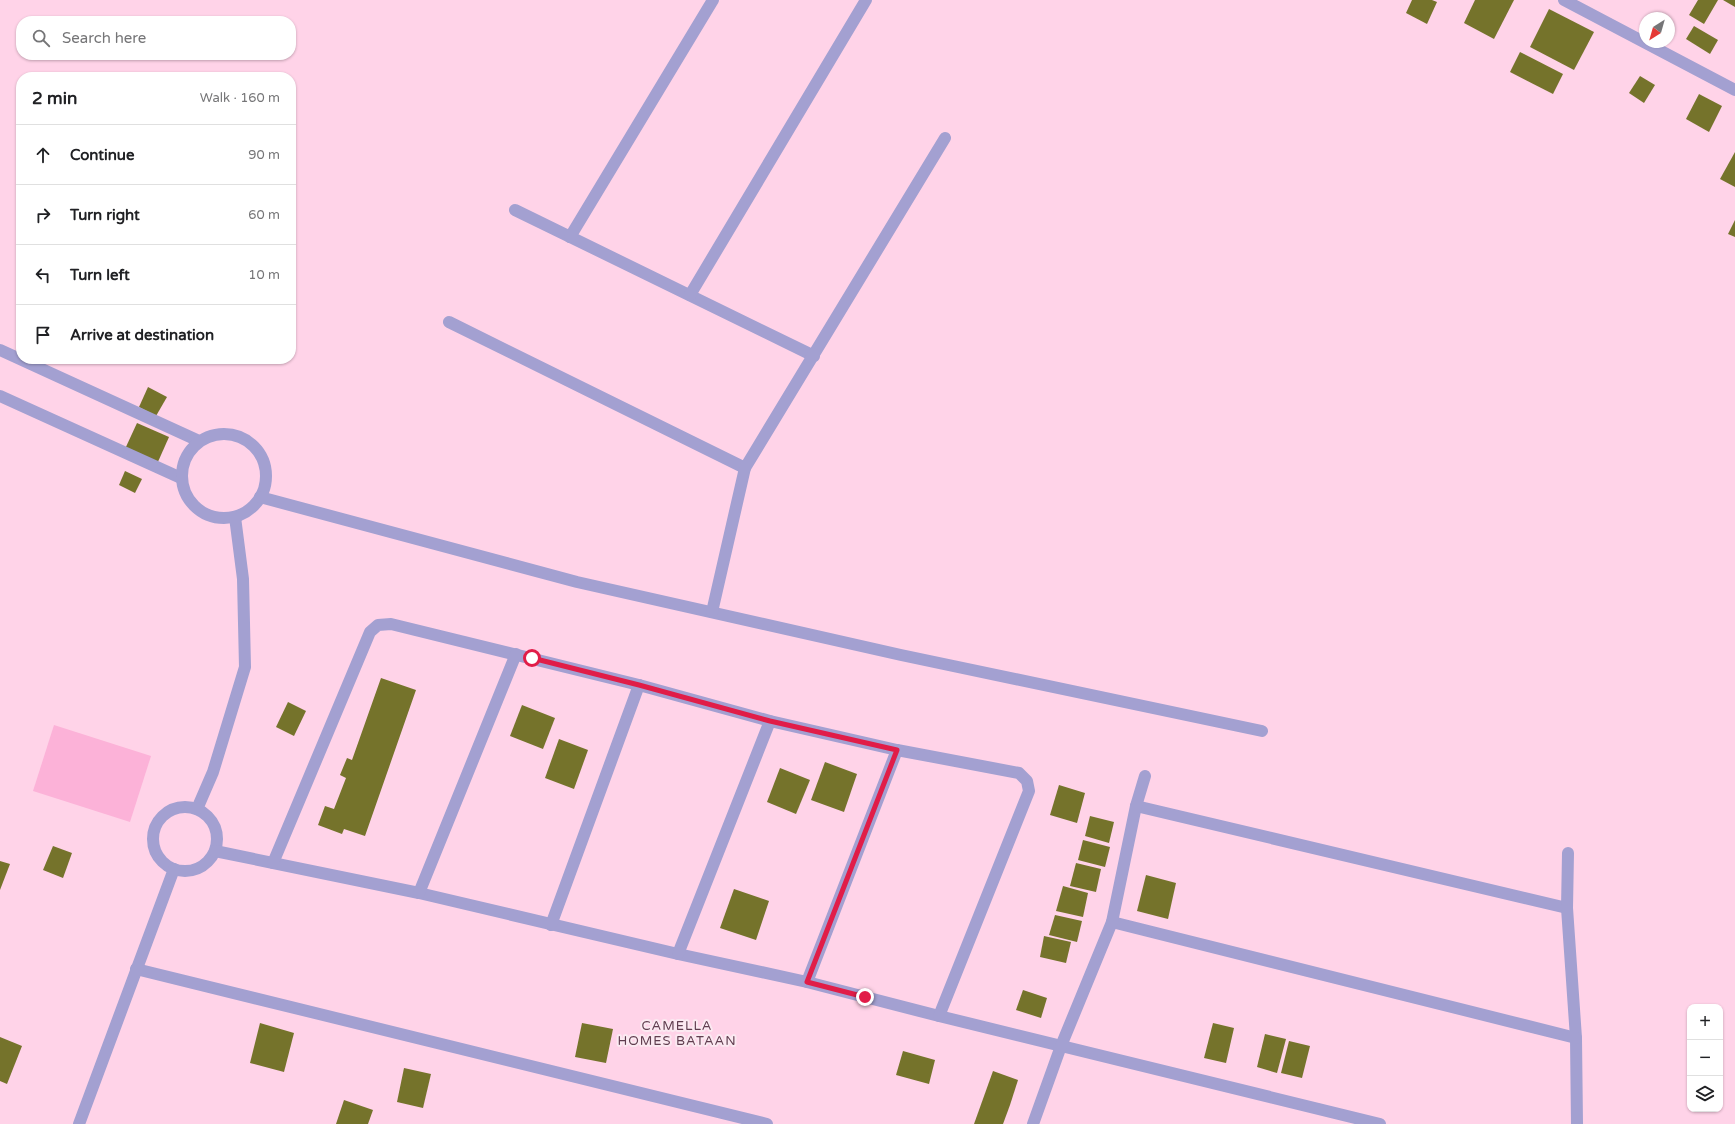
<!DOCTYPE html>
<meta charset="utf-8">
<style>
:root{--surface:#fff;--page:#f6f6f6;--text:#202124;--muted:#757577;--line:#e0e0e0}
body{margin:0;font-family:"Varela Round",sans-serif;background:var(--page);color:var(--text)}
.controls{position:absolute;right:12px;bottom:12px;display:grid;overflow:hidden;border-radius:8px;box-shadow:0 1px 3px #0004}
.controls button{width:36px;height:36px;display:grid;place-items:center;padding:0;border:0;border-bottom:1px solid var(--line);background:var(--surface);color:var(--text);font:20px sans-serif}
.compass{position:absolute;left:1639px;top:12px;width:36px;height:36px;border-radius:50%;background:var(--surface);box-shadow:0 1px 3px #0004;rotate:217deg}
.stop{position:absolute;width:12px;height:12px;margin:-9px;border:3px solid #e11d48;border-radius:50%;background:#fff}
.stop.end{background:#e11d48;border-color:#fff;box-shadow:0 1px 4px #0008}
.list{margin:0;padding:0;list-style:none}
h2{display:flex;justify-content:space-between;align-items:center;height:52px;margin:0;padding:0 16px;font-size:17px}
h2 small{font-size:13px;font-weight:400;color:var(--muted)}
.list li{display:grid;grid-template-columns:26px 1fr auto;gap:12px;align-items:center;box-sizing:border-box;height:60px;padding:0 16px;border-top:1px solid var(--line)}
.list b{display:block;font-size:15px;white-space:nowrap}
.list em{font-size:13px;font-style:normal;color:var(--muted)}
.icon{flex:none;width:22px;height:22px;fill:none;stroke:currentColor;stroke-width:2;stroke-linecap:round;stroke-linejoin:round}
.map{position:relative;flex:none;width:1735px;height:1124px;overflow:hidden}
.search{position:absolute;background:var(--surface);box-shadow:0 1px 3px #0004;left:16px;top:16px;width:280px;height:44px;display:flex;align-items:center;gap:10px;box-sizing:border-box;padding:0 14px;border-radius:16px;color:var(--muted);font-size:15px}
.panel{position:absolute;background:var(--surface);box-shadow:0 1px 3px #0004;left:16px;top:72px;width:280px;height:292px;border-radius:16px}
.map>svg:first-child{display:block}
.green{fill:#fcb2d8}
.building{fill:#75732b}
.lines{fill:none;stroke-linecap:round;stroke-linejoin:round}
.minor{stroke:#a3a0d1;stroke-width:12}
.route{stroke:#e11d48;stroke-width:5}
.labels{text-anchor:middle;stroke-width:4;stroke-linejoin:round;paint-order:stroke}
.neighbourhood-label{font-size:13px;letter-spacing:1px;fill:#603d4f;stroke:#fbe9f1}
</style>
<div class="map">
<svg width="1735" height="1124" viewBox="0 0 1735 1124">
<rect width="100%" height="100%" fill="#ffd3e8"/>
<path class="green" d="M54,725L151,756L130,822L33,791Z"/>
<g class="building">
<path d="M1412,0H1432L1437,2L1427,24L1406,13Z"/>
<path d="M1475,0H1514L1494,39L1464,23Z"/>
<path d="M1698,0H1718L1704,24L1689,15Z"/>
<path d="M1723,0H1735V7Z"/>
<path d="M1549,9L1594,32L1574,70L1530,47Z"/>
<path d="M1694,26L1718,40L1710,54L1686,39Z"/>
<path d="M1520,52L1563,74L1553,94L1510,72Z"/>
<path d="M1640,76L1655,85L1644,103L1629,93Z"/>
<path d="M1699,94L1722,106L1709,132L1686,119Z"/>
<path d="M1735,152V187L1720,179Z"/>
<path d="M1735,220V237L1728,234Z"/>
<path d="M148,387L167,397L156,416L139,407Z"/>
<path d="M137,423L169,437L157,464L125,449Z"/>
<path d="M125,471L142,479L135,493L119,485Z"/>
<path d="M381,678L416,690L365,836L344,829L342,834L318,825L325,806L334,809L346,778L340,775L347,758L352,760Z"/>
<path d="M288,702L306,711L294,736L276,727Z"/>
<path d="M522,705L555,718L543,749L510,736Z"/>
<path d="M559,739L588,750L574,789L545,778Z"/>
<path d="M825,762L857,774L844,812L811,800Z"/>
<path d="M780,768L810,780L796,814L767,802Z"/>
<path d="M1059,785L1085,793L1077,823L1050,815Z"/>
<path d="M1090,816L1114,822L1109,843L1085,836Z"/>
<path d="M1083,840L1110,847L1105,867L1078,860Z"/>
<path d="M53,846L72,853L63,878L43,870Z"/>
<path d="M0,861L10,864L0,890Z"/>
<path d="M1076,863L1101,869L1096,892L1070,886Z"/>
<path d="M1146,875L1176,883L1168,919L1137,911Z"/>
<path d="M1063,886L1088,893L1083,917L1056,911Z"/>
<path d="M734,889L769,901L756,940L720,928Z"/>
<path d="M1055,915L1082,921L1077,942L1049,935Z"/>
<path d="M1044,936L1071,942L1066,963L1040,957Z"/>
<path d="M1023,990L1047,998L1041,1018L1016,1010Z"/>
<path d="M260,1023L294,1033L284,1072L250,1063Z"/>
<path d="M582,1023L613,1029L606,1063L575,1057Z"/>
<path d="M1213,1023L1234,1028L1226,1063L1204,1058Z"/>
<path d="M1265,1034L1286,1039L1277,1073L1257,1067Z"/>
<path d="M0,1037L22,1046L7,1084L0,1081Z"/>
<path d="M1289,1041L1310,1046L1302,1078L1281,1073Z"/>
<path d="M903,1051L935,1060L929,1084L896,1075Z"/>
<path d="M404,1068L431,1074L423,1108L397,1102Z"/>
<path d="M993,1071L1018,1080L1010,1105L1003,1124H974Z"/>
<path d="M344,1100L373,1110L368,1124H336Z"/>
</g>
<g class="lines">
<g class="minor">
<path d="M1564,0L1735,90"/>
<path d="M515,210L814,356"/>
<path d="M570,237L713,0"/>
<path d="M690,295L866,0"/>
<path d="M449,322L745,468"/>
<path d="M0,350L199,441"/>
<path d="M0,396L181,478"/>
<circle cx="224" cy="476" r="42"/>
<path d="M260,497L577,582L901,655L1262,731"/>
<path d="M712,612L745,468L945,138"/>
<path d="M1136,806L1567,908"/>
<circle cx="185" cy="839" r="32"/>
<path d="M197,809L213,772L245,667L243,579L235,517"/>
<path d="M215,851L419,893L678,954L807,982L939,1016L1380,1124"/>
<path d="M1568,853L1567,908L1576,1038L1577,1124"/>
<path d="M273,863L370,632L378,625L391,624L639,685L770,721L897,750L1019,773L1027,781L1029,791L939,1016"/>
<path d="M419,893L516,654"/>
<path d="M1112,922L1576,1038"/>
<path d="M551,925L639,685"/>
<path d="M678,954L770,721"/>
<path d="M136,969L767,1124"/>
<path d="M807,982L897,750"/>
<path d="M79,1124L174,869"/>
<path d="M1033,1124L1061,1046L1112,922L1136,806L1145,776"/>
</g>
</g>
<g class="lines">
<path class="route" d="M532,658L639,685L770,721L897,750L807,982L865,997"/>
</g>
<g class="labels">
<g class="neighbourhood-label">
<text x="677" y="1030">CAMELLA<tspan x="677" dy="15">HOMES BATAAN</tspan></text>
</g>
</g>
</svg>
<div class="controls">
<button>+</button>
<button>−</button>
<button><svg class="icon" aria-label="layers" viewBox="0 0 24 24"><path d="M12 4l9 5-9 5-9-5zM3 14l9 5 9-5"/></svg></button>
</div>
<svg class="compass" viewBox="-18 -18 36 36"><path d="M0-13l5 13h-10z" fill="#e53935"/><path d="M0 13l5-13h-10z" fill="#757577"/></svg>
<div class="stop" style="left:532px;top:658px"></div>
<div class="stop end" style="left:865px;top:997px"></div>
<div class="search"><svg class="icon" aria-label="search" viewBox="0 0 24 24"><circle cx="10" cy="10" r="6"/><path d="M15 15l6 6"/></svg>Search here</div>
<section class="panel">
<h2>2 min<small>Walk · 160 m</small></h2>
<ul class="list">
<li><svg class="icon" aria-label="ahead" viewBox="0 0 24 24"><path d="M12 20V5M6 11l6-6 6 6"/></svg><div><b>Continue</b></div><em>90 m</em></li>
<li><svg class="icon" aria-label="right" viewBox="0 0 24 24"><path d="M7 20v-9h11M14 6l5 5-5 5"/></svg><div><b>Turn right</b></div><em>60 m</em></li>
<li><svg class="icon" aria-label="left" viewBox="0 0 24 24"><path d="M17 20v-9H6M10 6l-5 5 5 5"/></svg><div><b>Turn left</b></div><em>10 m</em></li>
<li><svg class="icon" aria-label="arrive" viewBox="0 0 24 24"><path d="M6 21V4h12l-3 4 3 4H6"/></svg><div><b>Arrive at destination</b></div></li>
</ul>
</section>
</div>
